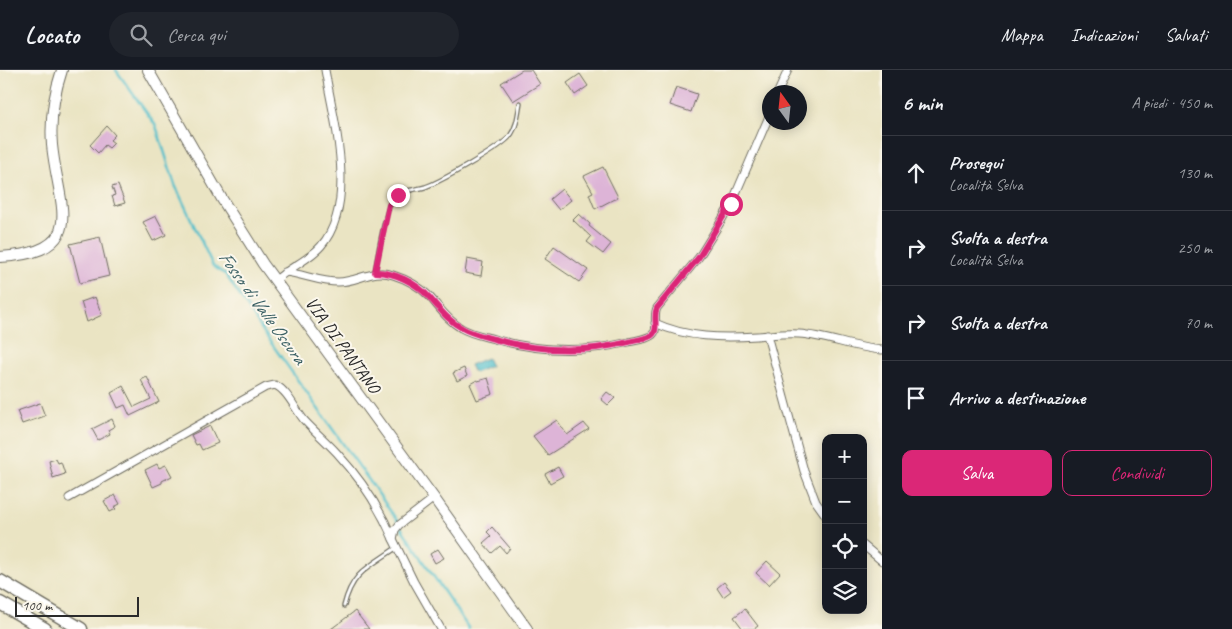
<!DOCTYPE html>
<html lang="it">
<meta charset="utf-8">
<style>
:root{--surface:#171b24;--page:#20242c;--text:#f1f3f6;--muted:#9ea1a6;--line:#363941;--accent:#db2777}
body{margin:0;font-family:Caveat,sans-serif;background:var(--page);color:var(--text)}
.controls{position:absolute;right:15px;bottom:15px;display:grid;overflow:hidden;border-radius:10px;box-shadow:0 2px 12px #0003}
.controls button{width:45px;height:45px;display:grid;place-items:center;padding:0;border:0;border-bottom:1px solid var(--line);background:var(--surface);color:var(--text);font:25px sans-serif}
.compass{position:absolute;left:762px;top:15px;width:45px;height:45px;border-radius:50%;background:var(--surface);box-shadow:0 2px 12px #0003;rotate:345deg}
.scale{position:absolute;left:15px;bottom:12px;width:124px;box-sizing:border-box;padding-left:5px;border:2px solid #2b2b2b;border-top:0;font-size:14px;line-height:18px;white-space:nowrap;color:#2b2b2b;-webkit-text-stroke:4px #fbf7ec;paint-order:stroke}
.stop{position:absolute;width:15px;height:15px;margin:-11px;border:4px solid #db2777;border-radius:50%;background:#fff}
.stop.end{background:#db2777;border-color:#fff;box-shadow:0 1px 5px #0008}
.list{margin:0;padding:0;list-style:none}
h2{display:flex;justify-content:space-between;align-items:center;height:65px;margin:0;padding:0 20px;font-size:21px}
h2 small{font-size:16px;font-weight:400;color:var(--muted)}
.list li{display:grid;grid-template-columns:32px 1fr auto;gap:15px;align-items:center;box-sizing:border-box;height:75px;padding:0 20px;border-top:1px solid var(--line)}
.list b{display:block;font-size:19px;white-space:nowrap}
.list p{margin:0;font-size:16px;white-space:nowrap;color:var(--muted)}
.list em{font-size:16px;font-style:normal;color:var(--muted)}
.actions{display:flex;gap:10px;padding:15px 20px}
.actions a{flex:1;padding:11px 0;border:1px solid var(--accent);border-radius:10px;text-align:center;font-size:18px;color:var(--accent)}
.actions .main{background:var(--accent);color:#fff}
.icon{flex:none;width:28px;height:28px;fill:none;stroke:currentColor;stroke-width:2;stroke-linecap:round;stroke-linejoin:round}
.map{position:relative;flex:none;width:882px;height:559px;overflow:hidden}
header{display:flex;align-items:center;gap:30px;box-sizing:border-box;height:70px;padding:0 25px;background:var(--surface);border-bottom:1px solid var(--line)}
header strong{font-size:24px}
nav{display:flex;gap:28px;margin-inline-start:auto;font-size:18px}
.search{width:350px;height:45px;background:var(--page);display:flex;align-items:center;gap:12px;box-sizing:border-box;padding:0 18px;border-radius:28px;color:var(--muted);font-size:19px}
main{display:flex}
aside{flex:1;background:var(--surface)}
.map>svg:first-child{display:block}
.water{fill:#52bfcb;stroke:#3e757b}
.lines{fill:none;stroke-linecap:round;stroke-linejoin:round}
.stream{stroke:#52bfcb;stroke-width:2.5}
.building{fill:#ddb4d7}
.lane-casing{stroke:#6e6c60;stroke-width:5.5}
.street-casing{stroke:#6e6c60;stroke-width:9}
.secondary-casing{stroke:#6e6c60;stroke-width:12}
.highway-casing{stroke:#6e6c60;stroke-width:15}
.lane{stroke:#fff;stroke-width:3}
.street{stroke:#fff;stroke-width:7}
.secondary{stroke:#fff;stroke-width:10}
.highway{stroke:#fff;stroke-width:12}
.route{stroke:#db2777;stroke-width:6}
.labels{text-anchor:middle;stroke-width:4;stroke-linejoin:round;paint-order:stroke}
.street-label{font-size:18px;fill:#2b2b2b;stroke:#fbf7ec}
.water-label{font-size:19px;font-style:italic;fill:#395f63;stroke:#fbf7ec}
</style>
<header>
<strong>Locato</strong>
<div class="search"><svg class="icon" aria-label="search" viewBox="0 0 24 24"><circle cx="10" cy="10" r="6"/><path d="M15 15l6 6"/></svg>Cerca qui</div>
<nav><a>Mappa</a><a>Indicazioni</a><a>Salvati</a></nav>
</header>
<main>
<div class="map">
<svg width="882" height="559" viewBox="0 0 882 559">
<rect width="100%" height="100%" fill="#fbf7ec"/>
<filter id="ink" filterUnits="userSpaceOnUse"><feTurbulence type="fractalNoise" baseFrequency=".02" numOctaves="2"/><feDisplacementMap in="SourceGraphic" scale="10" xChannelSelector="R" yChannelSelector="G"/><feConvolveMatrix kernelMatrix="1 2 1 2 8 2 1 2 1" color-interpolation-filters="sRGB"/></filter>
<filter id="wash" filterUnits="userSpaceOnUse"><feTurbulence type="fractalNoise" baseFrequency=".0096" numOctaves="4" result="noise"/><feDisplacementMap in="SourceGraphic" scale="20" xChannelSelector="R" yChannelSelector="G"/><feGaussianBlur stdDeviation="1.12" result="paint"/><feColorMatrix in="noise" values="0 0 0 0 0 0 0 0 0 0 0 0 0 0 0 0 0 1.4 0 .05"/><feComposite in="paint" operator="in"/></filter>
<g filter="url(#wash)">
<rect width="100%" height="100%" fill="#eae4c3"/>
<path class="water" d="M487,288L491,296L474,303L470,295Z"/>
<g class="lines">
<g class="stream">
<path d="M116,0L156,56L175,115L213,196L226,205L269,270L371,413L398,452"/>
<path d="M400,456L469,559"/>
</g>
</g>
<g id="blocks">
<g class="building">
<path d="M522,0H531L540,14L513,31L501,13Z"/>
<path d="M580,4L588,16L575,25L567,13Z"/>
<path d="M676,17L697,24L691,42L670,35Z"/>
<path d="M107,56L115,65L110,70L114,73L109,78L105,75L98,83L90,75Z"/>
<path d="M603,97L618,127L595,139L589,124L593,122L584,106Z"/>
<path d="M118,115L125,133L115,136L112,126L115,125L112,117Z"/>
<path d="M562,119L571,130L559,140L550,129Z"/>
<path d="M579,144L590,154L589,156L611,174L603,184L587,172L591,167L573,150Z"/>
<path d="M156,146L166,165L153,171L143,152Z"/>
<path d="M100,167L109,206L80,213L70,174Z"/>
<path d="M554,176L588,200L579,212L545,189Z"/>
<path d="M467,189L483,192L481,206L465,203Z"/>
<path d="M95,227L102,245L87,252L81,232Z"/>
<path d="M464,298L467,306L457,311L453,303Z"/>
<path d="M147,307L159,332L130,346L125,335L118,338L111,323L123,316L134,337L151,329L141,310Z"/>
<path d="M488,308L493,324L477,330L470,314L477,310L478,311Z"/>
<path d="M607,322L615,328L608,335L601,329Z"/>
<path d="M40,333L45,346L22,354L17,341Z"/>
<path d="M112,349L115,356L108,360L110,364L98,370L92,359Z"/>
<path d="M557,350L567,365L584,353L589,359L548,385L533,366Z"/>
<path d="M210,356L218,373L202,380L199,374L196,375L191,365Z"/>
<path d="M56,389L58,393L61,392L65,404L53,408L49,391Z"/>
<path d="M157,394L159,398L166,395L172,406L162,411V413L153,417L145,400Z"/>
<path d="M558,397L563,406L550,413L545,404Z"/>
<path d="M115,425L120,434L114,437L116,439L110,442L104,431Z"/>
<path d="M492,457L510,478L506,483L500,476L492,483L483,473L491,466L487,462Z"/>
<path d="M438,479L444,488L435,493L430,484Z"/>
<path d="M767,491L780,503L769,515L756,503Z"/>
<path d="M724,512L731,521L723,527L717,518Z"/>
<path d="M745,539L758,556L754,559H743L734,547Z"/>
<path d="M355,541L369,559H331Z"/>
</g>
</g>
</g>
<g filter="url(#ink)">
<use href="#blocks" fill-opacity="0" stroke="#6e6c60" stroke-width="1"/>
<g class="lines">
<defs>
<g id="lane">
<path d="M375,202C378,187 385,138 393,128C401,120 415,120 425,117C440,112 502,77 510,66C517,57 518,44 520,33"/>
<path d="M344,536C352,502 369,497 396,478"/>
</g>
<g id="street">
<path d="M778,22L788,0"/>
<path d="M285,202C303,204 320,212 338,212C358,212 373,198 393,205C406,209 419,216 429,226C439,237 448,251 461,258C471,264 483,266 494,269C539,282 584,283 629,272C636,270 650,269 654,263C658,258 653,246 657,238L699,187L720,153L734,128L770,44"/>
<path d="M275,211C289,197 308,191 321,176C358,133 334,51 325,0"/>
<path d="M655,253C687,268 722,268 757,266C771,265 785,263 799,264C827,266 854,278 882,280"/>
<path d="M767,265L804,401L816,432L826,446"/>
<path d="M69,428L266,317L275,315C287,320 295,339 304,350C314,361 326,371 337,383C361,409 379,436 393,469"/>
<path d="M434,428L399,455L395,460L393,469L414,512L441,559"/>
<path d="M863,475L882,491"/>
</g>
<g id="secondary">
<path d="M148,0L222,129L263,194L434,428L527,559"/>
<path d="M0,187C90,182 58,137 52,75C50,50 54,24 62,0"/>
</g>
<g id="highway">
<path d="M0,511L81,559"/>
<path d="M0,533L45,559"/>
</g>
</defs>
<use href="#lane" class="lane-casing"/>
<use href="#street" class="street-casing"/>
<use href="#secondary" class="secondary-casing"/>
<use href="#highway" class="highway-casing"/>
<use href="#lane" class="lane"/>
<use href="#street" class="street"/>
<use href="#secondary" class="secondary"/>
<use href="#highway" class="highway"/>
</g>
</g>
<g class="lines" filter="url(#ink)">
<path class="route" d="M398,125L389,135L375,202C395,202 416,213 429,227C439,238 448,251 462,258C472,264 483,266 494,269C539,282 584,283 629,272C636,270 650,269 654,263C658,258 653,246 657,238L699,187L731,134"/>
</g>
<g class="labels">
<g class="street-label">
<text transform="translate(343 275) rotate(54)" y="6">VIA DI PANTANO</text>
</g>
<g class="water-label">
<text transform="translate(263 237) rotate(54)" y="7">Fosso di Valle Oscura</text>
</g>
</g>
</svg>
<div class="controls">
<button>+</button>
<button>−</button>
<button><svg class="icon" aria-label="locate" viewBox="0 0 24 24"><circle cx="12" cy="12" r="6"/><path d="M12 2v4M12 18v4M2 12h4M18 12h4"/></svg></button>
<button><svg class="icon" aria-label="layers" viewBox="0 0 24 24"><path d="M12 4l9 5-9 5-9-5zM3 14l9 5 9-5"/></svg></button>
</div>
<svg class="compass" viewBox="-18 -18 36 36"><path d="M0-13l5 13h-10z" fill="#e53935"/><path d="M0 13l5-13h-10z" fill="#9ea1a6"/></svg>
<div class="scale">100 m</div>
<div class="stop" style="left:731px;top:134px"></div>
<div class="stop end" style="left:398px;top:125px"></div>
</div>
<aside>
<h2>6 min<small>A piedi · 450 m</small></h2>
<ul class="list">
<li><svg class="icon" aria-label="ahead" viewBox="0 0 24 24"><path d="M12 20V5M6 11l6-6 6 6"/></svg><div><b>Prosegui</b><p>Località Selva</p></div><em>130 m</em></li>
<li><svg class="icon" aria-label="right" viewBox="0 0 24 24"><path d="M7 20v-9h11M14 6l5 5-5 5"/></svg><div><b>Svolta a destra</b><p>Località Selva</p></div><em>250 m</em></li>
<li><svg class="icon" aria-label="right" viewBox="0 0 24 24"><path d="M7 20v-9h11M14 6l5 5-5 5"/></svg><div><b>Svolta a destra</b></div><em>70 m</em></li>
<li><svg class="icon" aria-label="arrive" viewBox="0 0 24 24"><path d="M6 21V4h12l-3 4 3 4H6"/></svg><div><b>Arrivo a destinazione</b></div></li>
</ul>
<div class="actions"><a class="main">Salva</a><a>Condividi</a></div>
</aside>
</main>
